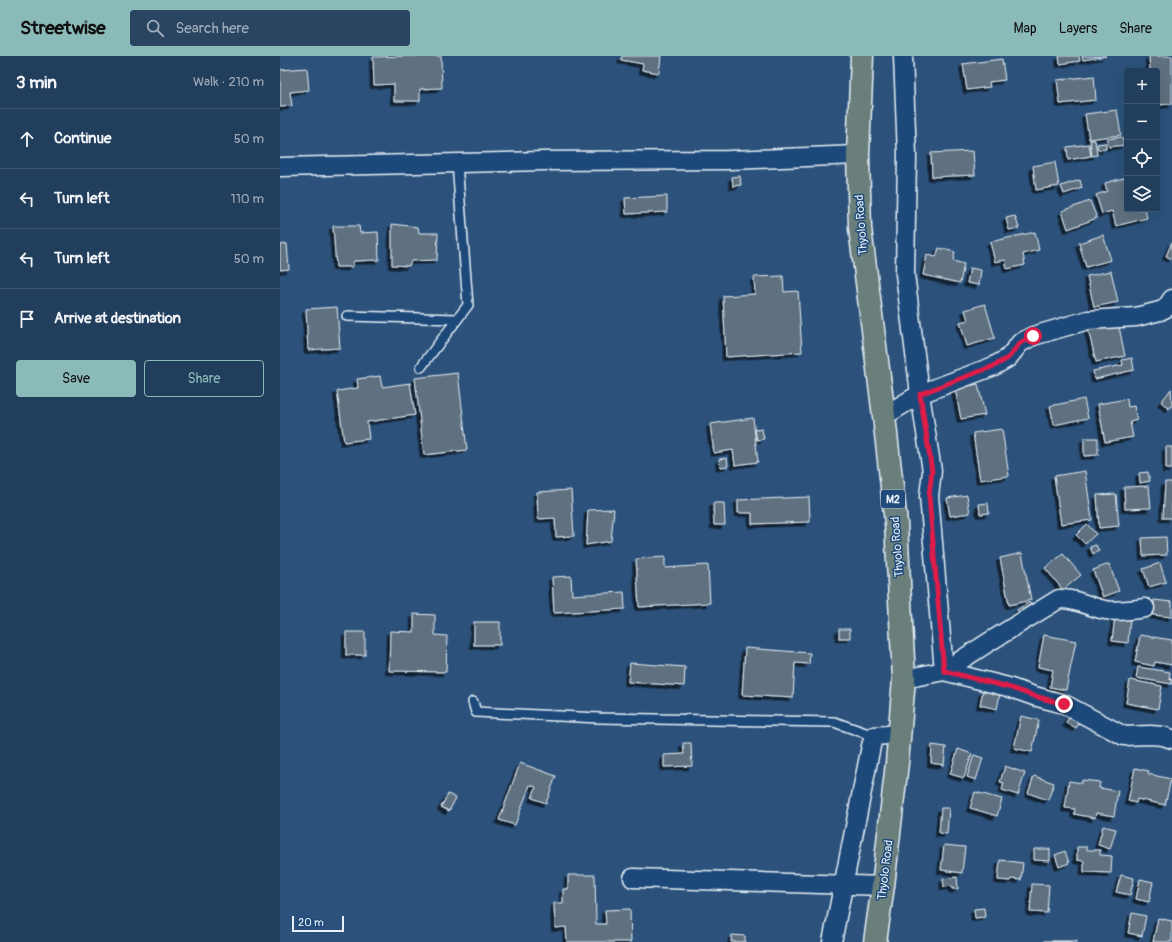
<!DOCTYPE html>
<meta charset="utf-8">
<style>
:root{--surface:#213e5c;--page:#294562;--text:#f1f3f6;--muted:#a2aebb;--line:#3e5772;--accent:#8bbbb9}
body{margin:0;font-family:Pangolin,sans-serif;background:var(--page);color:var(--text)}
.controls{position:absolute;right:12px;top:12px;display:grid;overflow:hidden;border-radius:4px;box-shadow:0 4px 16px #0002}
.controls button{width:36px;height:36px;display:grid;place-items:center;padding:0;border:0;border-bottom:1px solid var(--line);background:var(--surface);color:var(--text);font:20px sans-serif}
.scale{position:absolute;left:12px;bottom:10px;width:52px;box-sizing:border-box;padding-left:4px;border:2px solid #e8f1f8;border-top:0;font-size:11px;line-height:14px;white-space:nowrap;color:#e8f1f8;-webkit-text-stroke:3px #1f4a7a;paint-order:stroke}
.stop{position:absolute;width:12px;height:12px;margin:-9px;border:3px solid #e11d48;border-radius:50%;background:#fff}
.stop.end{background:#e11d48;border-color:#fff;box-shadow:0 1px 4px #0008}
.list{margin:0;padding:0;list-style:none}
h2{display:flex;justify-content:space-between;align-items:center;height:52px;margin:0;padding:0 16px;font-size:17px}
h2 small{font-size:13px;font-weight:400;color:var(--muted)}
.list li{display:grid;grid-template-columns:26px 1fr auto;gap:12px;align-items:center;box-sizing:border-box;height:60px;padding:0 16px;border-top:1px solid var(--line)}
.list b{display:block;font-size:15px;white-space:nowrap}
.list em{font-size:13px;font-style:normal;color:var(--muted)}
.actions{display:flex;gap:8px;padding:12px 16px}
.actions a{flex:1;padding:9px 0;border:1px solid var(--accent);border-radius:4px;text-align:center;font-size:14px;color:var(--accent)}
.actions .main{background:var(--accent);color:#111}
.icon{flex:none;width:22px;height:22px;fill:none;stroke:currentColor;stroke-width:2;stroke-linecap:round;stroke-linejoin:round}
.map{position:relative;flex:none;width:892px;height:886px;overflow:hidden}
header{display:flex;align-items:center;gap:24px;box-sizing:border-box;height:56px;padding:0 20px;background:var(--accent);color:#111}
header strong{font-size:19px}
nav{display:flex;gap:22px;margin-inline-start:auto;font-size:14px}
.search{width:280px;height:36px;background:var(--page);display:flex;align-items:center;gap:10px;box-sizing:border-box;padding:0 14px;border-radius:4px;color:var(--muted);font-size:15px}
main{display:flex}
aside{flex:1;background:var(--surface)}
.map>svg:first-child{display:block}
.building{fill:#5f7180;stroke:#e8f1f8;filter:url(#shadow)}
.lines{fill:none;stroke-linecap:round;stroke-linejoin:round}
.service-casing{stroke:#e8f1f8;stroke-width:12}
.minor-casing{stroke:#e8f1f8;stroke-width:21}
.trunk-casing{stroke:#e8f1f8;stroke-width:25}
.service{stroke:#1f4a7a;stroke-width:9}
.minor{stroke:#1f4a7a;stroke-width:18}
.trunk{stroke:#6a7f7c;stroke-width:22}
.route{stroke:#e11d48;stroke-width:5}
.labels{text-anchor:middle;stroke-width:3;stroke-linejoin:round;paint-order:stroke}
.shield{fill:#1f4a7a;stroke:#acbfd2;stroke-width:1}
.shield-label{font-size:11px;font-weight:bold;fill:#e8f1f8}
.street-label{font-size:12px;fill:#e8f1f8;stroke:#1f4a7a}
</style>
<header>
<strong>Streetwise</strong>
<div class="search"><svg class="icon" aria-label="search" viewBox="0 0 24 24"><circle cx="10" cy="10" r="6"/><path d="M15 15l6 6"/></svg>Search here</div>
<nav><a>Map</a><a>Layers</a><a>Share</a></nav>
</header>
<main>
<aside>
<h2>3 min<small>Walk · 210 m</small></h2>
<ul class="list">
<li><svg class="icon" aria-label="ahead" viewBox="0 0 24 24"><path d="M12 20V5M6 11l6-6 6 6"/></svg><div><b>Continue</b></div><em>50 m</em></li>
<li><svg class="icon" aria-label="left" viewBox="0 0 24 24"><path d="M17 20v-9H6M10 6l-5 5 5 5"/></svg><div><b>Turn left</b></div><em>110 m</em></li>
<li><svg class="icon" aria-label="left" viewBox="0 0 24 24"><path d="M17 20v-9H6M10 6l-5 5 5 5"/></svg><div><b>Turn left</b></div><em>50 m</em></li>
<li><svg class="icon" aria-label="arrive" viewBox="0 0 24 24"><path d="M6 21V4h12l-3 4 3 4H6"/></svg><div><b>Arrive at destination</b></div></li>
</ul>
<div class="actions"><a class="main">Save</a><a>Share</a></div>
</aside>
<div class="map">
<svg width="892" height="886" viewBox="0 0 892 886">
<defs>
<filter id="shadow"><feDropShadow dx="-3.5" dy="3.5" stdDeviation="0" flood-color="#0009"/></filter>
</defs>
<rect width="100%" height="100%" fill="#2c527b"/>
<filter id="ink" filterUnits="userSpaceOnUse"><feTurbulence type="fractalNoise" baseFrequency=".025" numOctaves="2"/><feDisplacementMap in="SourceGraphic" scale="8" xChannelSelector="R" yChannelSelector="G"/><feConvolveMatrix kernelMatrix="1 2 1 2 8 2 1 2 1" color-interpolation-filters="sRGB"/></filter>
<g filter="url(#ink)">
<g class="building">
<path d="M127,0H161L162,32L140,33V45H114V28L94,29L93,1Z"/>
<path d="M342,0H381L379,17L362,14L363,8L341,4Z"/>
<path d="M779,0H799L800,5L780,8Z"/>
<path d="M802,0H826L803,4Z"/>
<path d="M869,0H892V48L877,49V15H870Z"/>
<path d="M722,3L725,24L709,26L710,31L687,34L683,8Z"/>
<path d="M0,12V14L27,12L29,34L10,36L12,50L0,51Z"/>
<path d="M814,20L816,44L780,48L777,24Z"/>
<path d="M837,54L841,79L809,83L805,58Z"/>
<path d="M842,81L844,89L829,91L827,83Z"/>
<path d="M810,84H815L817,99L812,100Z"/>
<path d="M826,87V93L818,94L817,88Z"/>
<path d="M809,88L811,100L788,104L787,91Z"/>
<path d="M693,95L695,119L652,121L651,97Z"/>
<path d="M775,106L779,130L756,134L753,110Z"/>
<path d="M460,120L461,129L453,130L452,121Z"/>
<path d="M847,121V153H865L867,162L836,170L832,155L822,158L816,139L827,135L825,127Z"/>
<path d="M800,124L802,132L784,138L781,130Z"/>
<path d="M387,140V156L346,158L345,142Z"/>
<path d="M810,145L817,162L788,173L782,155Z"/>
<path d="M735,160L739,172L729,174L726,162Z"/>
<path d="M112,168L138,171L139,177H158L157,204L131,205L129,210L112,209Z"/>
<path d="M53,170H79L80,177L98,176L99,204L74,205L72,211H56Z"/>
<path d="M755,176L759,194L743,198L745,209L727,213L725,204L715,206L710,186Z"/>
<path d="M823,179L831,204L806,211L799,187Z"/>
<path d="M892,186V203L886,200Z"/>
<path d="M7,188L9,213L0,214V189Z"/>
<path d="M659,192L675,196L673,205L684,208L680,227L643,219L647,199L656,201Z"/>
<path d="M690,212L701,214L699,229L687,227Z"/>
<path d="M831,215L838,246L814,251L807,220Z"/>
<path d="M503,220L504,236L518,235L522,296L446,301L443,240L475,238L474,221Z"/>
<path d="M705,248L715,282L687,290L680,266L688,264L685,254Z"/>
<path d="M57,251L60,292L28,294L26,253Z"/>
<path d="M838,266L845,300L816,306L808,273Z"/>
<path d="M852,302L854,314L815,323L813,315L843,309L842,304Z"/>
<path d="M178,317L187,394L144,399L135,322Z"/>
<path d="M100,320L102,331L130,327L135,359L87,366L89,383L64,386L57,335L78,332L77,323Z"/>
<path d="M698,328L705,359L681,363L675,333Z"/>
<path d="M891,333L892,349L889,353L881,346Z"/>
<path d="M804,343L808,362L774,369L770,350Z"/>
<path d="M847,343L848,351L854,350L857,364L850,366L853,381L825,386L818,348Z"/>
<path d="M473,362L478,406L455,409L453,394L434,397L430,368Z"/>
<path d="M482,373L484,383L477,384L475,374Z"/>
<path d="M722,373L729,420L700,424L693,377Z"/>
<path d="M804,382H818V399L804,400Z"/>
<rect x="886" y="391" width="6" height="22"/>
<path d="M447,402L448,410L440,411L439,403Z"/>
<path d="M805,415L812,464L781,468L774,420Z"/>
<path d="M868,416L870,425L860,427L859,417Z"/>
<path d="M885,426H892V462H883Z"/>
<path d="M869,430L871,452L845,453L844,431Z"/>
<path d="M291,434L294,480L276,481L275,462L258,463L257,436Z"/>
<path d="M836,438L839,470L819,472L817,439Z"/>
<path d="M687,439L690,457L670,460L667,442Z"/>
<path d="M529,441L530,466L472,468V457H458V444Z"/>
<path d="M433,447H444L445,469H434Z"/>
<path d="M708,447L709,457L700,458L699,448Z"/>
<path d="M334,453L331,485L306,489L308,454Z"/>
<path d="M807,468L816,478L805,488L796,479Z"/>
<path d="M886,481L887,499L863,500L862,482Z"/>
<path d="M816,489L819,495L813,498L810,491Z"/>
<path d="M742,497L751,544L729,549L720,502Z"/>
<path d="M783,498L801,519L783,534L765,512Z"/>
<path d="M385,501V512L428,509L430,547L359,551L356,503Z"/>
<path d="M880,507L886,526L869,531L863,513Z"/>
<path d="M829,508L839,535L823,541L813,514Z"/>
<path d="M291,520L292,539L344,536L345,553L274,557L272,521Z"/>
<path d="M874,544L892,546V561L873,559Z"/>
<path d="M749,546L753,552L741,559L737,554Z"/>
<path d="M134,558L155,559V579L167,580L166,616L109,615L110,575L134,576Z"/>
<path d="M835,560L850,561L848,587L832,585Z"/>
<rect x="194" y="566" width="26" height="23"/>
<rect x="559" y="573" width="11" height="9"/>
<rect x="66" y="576" width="19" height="23"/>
<path d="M764,579L796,585L786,634L770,631L773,614L758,611Z"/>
<path d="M860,579L892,584V609L875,606L874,610L855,606Z"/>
<path d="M465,592L530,597L529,608L515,607L513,642L462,639Z"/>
<path d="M350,607L405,611L404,630L348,626Z"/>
<path d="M858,611L890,616L889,622L892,623V628L856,622Z"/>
<path d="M850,624L882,630L878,653L846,647Z"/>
<path d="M703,634L720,638L717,653L700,649Z"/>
<path d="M790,658L801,662L796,672L786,667Z"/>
<path d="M741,660L759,664L752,696L734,692Z"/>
<path d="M403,687H411L412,710L384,711V699L404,698Z"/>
<path d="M652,689L666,691L664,709L651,707Z"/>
<path d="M678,693L692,698L684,722L670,718Z"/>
<path d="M694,699L703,702L696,724L687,721Z"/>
<path d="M240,707L276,720L266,747L252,742L256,731L250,729L235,769L219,764Z"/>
<path d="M725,710L745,717L738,739L722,734L724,727L720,726Z"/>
<path d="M855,712L869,715L868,718L891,723L885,749L857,743L856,747L848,745Z"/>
<path d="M754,720L774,727L768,744L748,737Z"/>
<path d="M802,724L820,726L819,732L838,735L834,760L816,757L815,762L794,758L795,753L785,752L789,725L802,727Z"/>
<path d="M695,736L722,743L717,760L690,752Z"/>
<path d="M168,738L176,742L169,755L161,751Z"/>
<path d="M661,752H669L667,778L659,777Z"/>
<path d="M823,770L836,773L830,793L818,789Z"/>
<path d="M664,789L685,791L682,817L661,814Z"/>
<path d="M797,791H807V794H820V799L832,800L831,817L804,816V805L797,804Z"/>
<path d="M754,793H770V805L754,804Z"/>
<path d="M785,795L789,807L779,811L775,799Z"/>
<path d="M720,804L743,807L741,824L731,823L730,825L718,824Z"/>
<path d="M288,819H315L316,868H326L325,854L350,853L351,886H287L286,871L275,872L274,847H283V833H288Z"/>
<path d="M841,819L854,822L850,839L836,836Z"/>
<path d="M677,821L678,833H672V830L664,831L663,823Z"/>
<path d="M860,823L873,826L869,846L856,843Z"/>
<path d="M752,828L769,829L767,857L750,856Z"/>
<path d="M704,852L705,861L695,862L694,853Z"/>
<path d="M852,857L866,860L862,880L848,877Z"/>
<path d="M878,862L892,865V886H873Z"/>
<path d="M452,879L465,880V886H451Z"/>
<rect x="764" y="885" width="33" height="1"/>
</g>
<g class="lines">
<defs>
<g id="service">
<path d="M67,260L177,263"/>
<path d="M141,311L188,249L177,107"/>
<path d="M193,646L196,656L319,662L554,666L594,680"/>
</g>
<g id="minor">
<path d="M623,0L627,99L625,218L640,338L652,415L649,440L664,615"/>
<path d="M0,111L263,105L449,104L578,99"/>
<path d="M604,360L640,338L714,310L728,302L740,287L753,280L808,264L856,261L880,255L886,252L892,243"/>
<path d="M664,615L728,631L754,640L784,648L844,680L870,679L883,680L892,683"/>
<path d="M624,623L664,615L709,586L779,543C795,542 809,551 825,554C837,556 852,554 865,552"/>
<path d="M353,822L603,830"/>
<path d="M552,886L591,690L594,680L620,678"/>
</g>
<path id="trunk" d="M582,0L578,99L580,172L604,360L616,467L624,623L617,707L603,830L595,886"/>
</defs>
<use href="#service" class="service-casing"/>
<use href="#minor" class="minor-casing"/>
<use href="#trunk" class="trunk-casing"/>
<use href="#service" class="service"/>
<use href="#minor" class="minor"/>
<use href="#trunk" class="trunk"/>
</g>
</g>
<g class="lines" filter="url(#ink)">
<path class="route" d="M753,280L740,287L728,302L714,310L640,338L652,415L649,440L664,615L728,631L754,640L784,648"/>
</g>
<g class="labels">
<rect class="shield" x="601" y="434" width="24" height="18" rx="3"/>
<g class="shield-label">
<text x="613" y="447">M2</text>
</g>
<g class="street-label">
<text transform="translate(581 169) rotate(-94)" y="4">Thyolo Road</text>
<text transform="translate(617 491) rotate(-94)" y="4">Thyolo Road</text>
<text transform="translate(605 814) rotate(-83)" y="4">Thyolo Road</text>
</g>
</g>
</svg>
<div class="controls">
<button>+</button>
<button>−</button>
<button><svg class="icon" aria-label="locate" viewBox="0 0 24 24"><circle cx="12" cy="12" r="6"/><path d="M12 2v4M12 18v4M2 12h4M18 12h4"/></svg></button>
<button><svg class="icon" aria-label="layers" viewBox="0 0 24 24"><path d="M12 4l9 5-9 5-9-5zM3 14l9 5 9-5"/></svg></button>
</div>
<div class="scale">20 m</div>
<div class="stop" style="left:753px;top:280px"></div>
<div class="stop end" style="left:784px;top:648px"></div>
</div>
</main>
